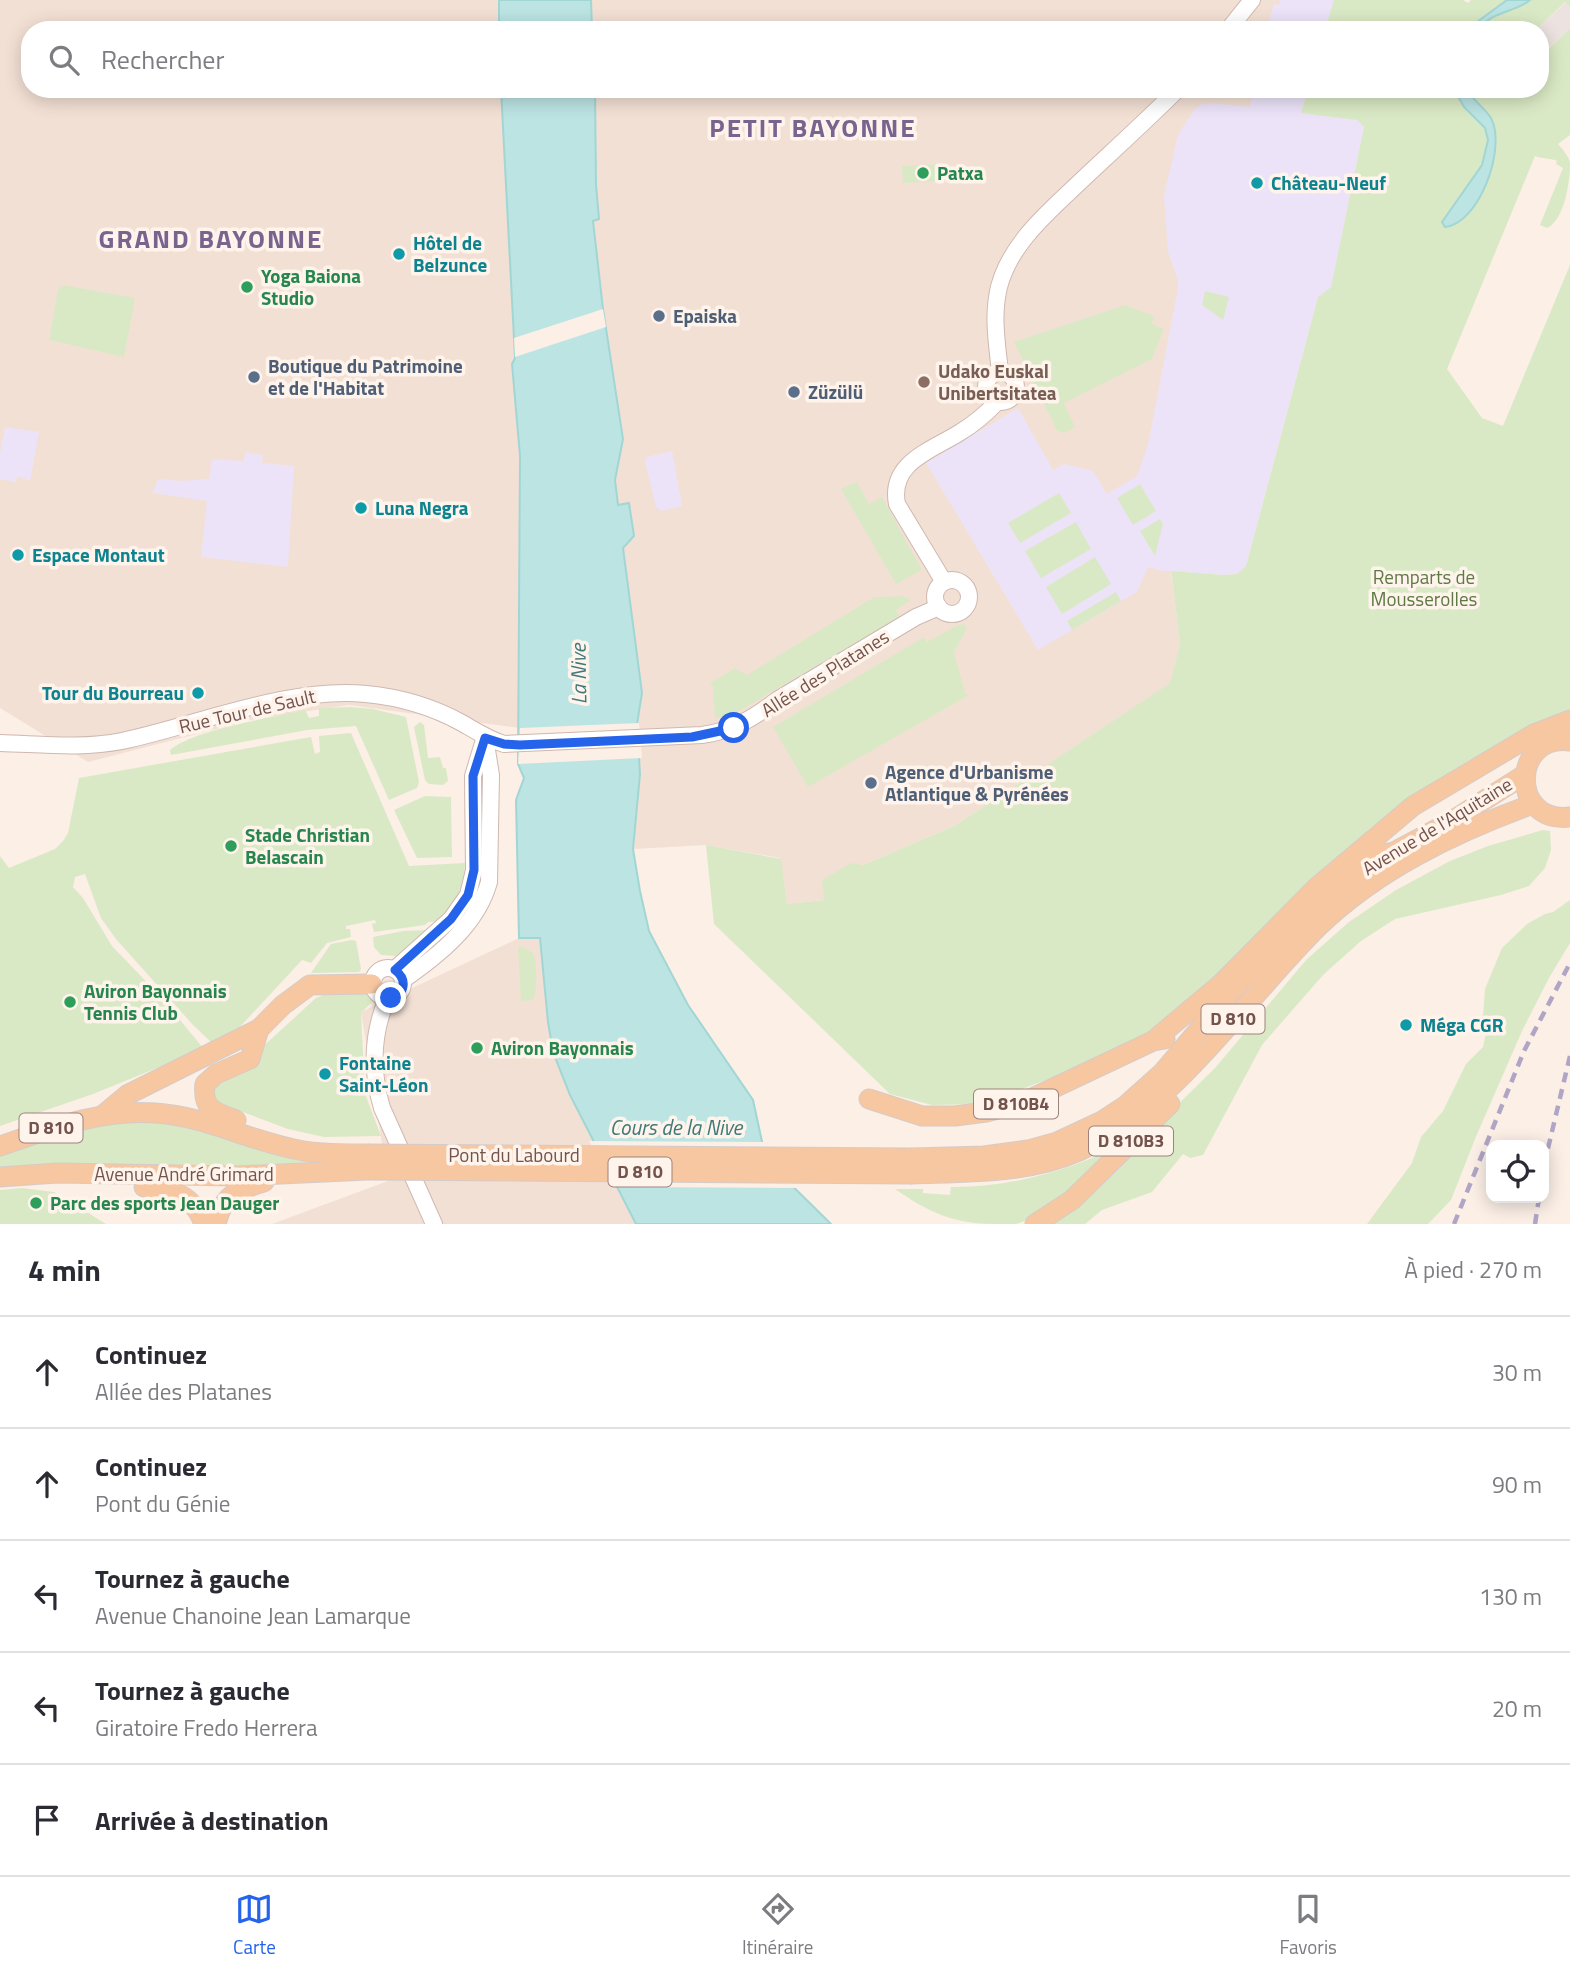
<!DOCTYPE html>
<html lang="fr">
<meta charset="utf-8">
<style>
:root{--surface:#fff;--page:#f7f7f7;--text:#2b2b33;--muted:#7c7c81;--line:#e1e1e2;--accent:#2563eb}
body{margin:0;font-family:"Titillium Web",sans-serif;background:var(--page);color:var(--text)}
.controls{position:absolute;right:21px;bottom:21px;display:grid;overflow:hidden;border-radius:14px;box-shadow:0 4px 18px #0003}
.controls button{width:63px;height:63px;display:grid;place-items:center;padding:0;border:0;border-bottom:2px solid var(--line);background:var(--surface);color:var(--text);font:35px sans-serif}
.stop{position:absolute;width:21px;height:21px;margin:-16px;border:5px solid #2563eb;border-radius:50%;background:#fff}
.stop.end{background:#2563eb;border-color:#fff;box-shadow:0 2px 7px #0008}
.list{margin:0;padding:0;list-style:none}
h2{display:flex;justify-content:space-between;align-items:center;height:91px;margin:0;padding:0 28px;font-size:30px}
h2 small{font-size:23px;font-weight:400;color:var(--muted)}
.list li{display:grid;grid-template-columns:46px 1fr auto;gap:21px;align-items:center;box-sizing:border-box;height:112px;padding:0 28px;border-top:2px solid var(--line)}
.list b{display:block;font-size:26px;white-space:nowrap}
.list p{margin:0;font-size:23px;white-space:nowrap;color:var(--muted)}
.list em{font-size:23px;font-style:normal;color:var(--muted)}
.icon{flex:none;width:38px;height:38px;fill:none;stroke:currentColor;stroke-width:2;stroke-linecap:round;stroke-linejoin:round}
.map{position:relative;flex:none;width:1570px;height:1224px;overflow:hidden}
.search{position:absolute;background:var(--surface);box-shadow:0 4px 18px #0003;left:21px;right:21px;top:21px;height:77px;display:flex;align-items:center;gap:18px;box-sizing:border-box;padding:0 24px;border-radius:28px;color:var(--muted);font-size:26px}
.sheet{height:651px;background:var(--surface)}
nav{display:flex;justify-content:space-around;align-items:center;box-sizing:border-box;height:98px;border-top:2px solid var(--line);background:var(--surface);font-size:19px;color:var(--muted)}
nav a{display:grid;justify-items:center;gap:4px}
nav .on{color:var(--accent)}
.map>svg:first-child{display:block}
.residential{fill:#f3e0d5}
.industrial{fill:#ece3e0}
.education{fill:#ece3f8}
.green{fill:#dae9c5}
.water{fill:#bbe4e3;stroke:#a2d6d4;stroke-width:2}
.pier{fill:#fbefe6}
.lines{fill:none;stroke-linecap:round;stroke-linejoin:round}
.tertiary-casing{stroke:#cfb8b0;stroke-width:18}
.primary-casing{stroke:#d5cbc9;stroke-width:21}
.tertiary{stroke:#fff;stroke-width:16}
.primary{stroke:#f7c7a1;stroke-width:19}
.rail{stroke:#b0a5c5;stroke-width:4.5;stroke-dasharray:10 7;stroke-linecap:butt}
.primary-bridge-casing{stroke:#d5cbc9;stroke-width:21;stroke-linecap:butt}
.primary-bridge{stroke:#f7c7a1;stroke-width:19}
.route{stroke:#2563eb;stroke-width:9}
.leisure-dot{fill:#2e9e5b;stroke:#fef4ec;stroke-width:2.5}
.culture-dot{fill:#0f9aa8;stroke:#fef4ec;stroke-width:2.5}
.service-dot{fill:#5c6f8a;stroke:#fef4ec;stroke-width:2.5}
.education-dot{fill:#8d6e63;stroke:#fef4ec;stroke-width:2.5}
.labels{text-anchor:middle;stroke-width:7;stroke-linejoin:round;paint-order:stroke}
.shield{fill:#fef4ec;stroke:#9d837c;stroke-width:2}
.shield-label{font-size:18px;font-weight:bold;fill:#74534c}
.leisure-label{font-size:19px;font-weight:bold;fill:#27864d;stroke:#fef4ec;text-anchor:start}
.culture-label{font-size:19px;font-weight:bold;fill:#0d838f;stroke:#fef4ec;text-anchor:start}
.service-label{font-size:19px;font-weight:bold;fill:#4e5e75;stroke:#fef4ec;text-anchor:start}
.education-label{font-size:19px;font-weight:bold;fill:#785e54;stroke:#fef4ec;text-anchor:start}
.park-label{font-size:19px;fill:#5e7944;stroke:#fef4ec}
.street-label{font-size:19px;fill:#74534c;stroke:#fef4ec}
.water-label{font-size:21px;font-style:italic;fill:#407878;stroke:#fef4ec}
.district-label{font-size:26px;font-weight:bold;letter-spacing:2px;fill:#796490;stroke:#fef4ec}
</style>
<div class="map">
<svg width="1570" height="1224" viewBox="0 0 1570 1224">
<rect width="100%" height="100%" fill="#fbefe6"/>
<g class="residential">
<path d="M0,0H499V30H30V89H501L515,358L512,364L520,456V728L349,705L255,719L88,762L0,708Z"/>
<path d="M591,0H1334L1325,30H592Z"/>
<path d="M595,89H1307L1301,113L1358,120L1171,572L1180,644L1171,683L956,825L863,865L824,900L787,904L780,858L706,845L633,849L640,774L637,724L642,693L623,548L629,503L618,506L615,480L623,439L603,309L593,221L599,219L596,185Z"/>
<path d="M519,938H540L548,1022L553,1052L570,1095L636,1224H272L388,1181L361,1012Z"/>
</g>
<path class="industrial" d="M1566,2L1570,7V28L1543,53L1540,50V30H1536Z"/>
<g class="education">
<path d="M1280,0H1334L1325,30H1266L1274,4L1279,5Z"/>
<path d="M1255,89H1308L1301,113L1358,120L1364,127L1331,288L1318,297L1246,566L1237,574L1225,575L1163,571L1148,567L1137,592L1038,650L926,463L1018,408L1053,470L1064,464L1093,471L1107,494L1137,476L1148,445L1178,288V280L1168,252L1164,196L1178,135L1194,110L1202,104L1211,103L1249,107Z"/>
<path d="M5,427L39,432L30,481L17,476L16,482L0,479V454Z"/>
<path d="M672,451L682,506L661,511L656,507L645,462L647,457Z"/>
<path d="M245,452L263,455L262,463L294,466L288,567L201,557L207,501L153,493L158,479L181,481L209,479L212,459L244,461Z"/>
</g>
<g class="green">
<path d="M1334,0H1463L1468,3L1471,0H1570V7L1565,2L1536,30H1325Z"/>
<path d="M1570,28V135L1558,144C1562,149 1569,156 1570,163C1570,180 1565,220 1547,228L1540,225L1563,168L1556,164L1557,161C1551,158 1543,159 1535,156L1447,369L1482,418L1503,426L1570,265V715L1505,742L1468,761L1369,829L1358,843L1222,972L1166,1021L1141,1037L1063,1074L980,1104L932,1105L890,1094L714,924L706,845L781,859L787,904L824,900L822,880L851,863L863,865L956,825L1170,683L1180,644L1171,571L1225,575L1237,574L1246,566L1318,297L1331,287L1364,127L1357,120L1301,113L1308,89H1540V50L1544,53Z"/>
<path d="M942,164L943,181L903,183L902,166Z"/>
<path d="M63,285L135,298L124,357L49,340L58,289Z"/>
<path d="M1205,291L1229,297L1223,320L1202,305Z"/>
<path d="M1125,305L1154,316L1152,324L1164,329L1152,359L1064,403L1075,427L1065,433L1057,431L1014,342Z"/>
<path d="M857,482L869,504L882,497L922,570L896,584L841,489Z"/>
<path d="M1140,484L1156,511L1133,525L1117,498Z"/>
<path d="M1059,493L1071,513L1020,543L1008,523Z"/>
<path d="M1160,519L1163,524L1155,556L1140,531Z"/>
<path d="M1076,522L1091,549L1041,578L1025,551Z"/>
<path d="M1095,557L1111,584L1062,614L1046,587Z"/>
<path d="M1116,592L1121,601L1072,630L1067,621Z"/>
<path d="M903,596L911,600L896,610L899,617L746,707L735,713L715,718L713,688L710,683L735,668L747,675L874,597Z"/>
<path d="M964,624L967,629L954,652L965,693L969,695L808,787L773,727L924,637L927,642L958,625Z"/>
<path d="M351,707L373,709L406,717L419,782L417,788L389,800L356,726L307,730L171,755L170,750C192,730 274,717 305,710L309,718L319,716V708Z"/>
<path d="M420,722L424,725L428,758L440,757L443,768H446L448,781L443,785L429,784L425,780L414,727Z"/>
<path d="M351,733L409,866L465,863C464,889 455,905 436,922H428L425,925L374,932L372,924L376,923L375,920L346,926V929H350L351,937L327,943L311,963L302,960L238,1029L213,1044L193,1025L116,939L101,918L85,874L75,877L73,887L83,898L112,946L160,996L204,1049L93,1094L0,1126V856L9,868L55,849L63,841L68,833L79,778L311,737L315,754L320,752L319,736Z"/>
<path d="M425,796L451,797L452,857L417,858L394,810Z"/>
<path d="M1543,830L1550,831L1551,850L1545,868L1529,886L1501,895L1395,919L1361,941L1323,975L1262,1045L1203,1155L1190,1158L1183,1154L1152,1192L1102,1210L1085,1224H1046L1089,1192L1215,1068L1307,959L1349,922L1396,890L1450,861L1488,846Z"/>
<path d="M1570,900V943L1549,978L1522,1031L1475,1139L1451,1200L1428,1224H1367L1412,1163L1421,1137L1443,1111L1466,1064L1483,1047L1486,1033L1483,1017L1485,989L1502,948L1527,924L1545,914L1553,912Z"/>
<path d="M428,930L411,943L413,945L396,956L381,955L374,947L373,937L403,931Z"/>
<path d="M352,940L356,941L361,969L359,972L311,973L331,944Z"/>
<path d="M518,946C523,948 530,950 533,954C538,961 537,993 533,1000L521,1001Z"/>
<path d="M331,992H369L372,1002L361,1013L365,1094L381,1136L324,1137L288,1129L211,1100L212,1090L229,1073L258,1051L316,998Z"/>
<path d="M144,1122L177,1125L343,1163L252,1168L0,1170V1153L96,1124Z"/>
<path d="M1114,1148C1089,1175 1053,1214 1016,1224C1010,1224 1001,1224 995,1224C954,1224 928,1212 895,1189H923V1193L950,1195L951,1187C1006,1188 1065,1172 1114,1148Z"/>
<path d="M22,1188L54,1192L106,1224H0V1190Z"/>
</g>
<g class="water">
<path d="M499,0H591L592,30H499Z"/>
<path d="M1507,0H1530C1515,13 1489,11 1480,30H1466Z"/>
<path d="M501,89H595L596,185L599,219L593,221L603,309L623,439L615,480L618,505L629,503L634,536L623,548L642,693L637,724L640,774L633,849L640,891L649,931L688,1005L753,1100L766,1160L831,1224H636L570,1095L553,1052L548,1022L540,938H519L516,800L524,778L518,764L520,456L512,364L515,358Z"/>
<path d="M1454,89H1467C1473,101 1485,108 1491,118C1507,148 1479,224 1445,227L1442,222L1482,165L1488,140L1485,128L1464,107Z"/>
</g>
<g class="pier">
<path d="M603,309L606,327L515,357L514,338Z"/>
<path d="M639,723L642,758L518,764L520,728Z"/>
<path d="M589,1141L766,1142L770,1158L800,1188L613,1187Z"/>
</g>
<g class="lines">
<defs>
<g id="tertiary">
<path d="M1228,30L1252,0"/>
<circle cx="1001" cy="387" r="15"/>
<path d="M1000,372C997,343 992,316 999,287C1011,241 1052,209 1084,178C1116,148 1148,119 1178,89"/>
<circle cx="952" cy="597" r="17"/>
<path d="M944,582L897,504C889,463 930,451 959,433C974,424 985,415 997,402"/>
<path d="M0,743C40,744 82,749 122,741C197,725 290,686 366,694C398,697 433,707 462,723C476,731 488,739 504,744L702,735C732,731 754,718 777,700L916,617L939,607"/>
<circle cx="388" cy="983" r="15"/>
<path d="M395,969L451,919L468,895L474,870L473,776L483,743"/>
<path d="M403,980C439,955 477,925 489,882L491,775L485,738"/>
<path d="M387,999C372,1034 371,1071 382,1108L434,1224"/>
</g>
<g id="primary">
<path d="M1570,741C1512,733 1509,824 1570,817"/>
<path d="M1153,1041L1222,983L1317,887L1413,806L1534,734L1570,720"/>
<path d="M869,1099L922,1116H955L986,1112L1024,1102L1153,1041L1165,1039"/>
<path d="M103,1115L127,1095L259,1029L283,1005L310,985L372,984"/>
<path d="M236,1120C215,1112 202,1110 205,1084L216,1074L250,1059L259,1029"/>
<path d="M0,1146C50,1129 101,1109 155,1113C207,1116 253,1143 304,1151C325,1154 347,1154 368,1154"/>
<path d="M912,1158L984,1156L1028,1150L1057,1142L1102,1121L1125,1106L1163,1072L1223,1001L1279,942L1355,875L1383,854L1394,852L1450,822L1524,775"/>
<path d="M912,1174C968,1172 1026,1174 1079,1151C1176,1107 1243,1001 1318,927C1378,869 1456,832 1533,804"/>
<path d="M0,1177L57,1173L237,1176L368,1170"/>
<path d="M144,1187C173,1188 194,1196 204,1224"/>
<path d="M216,1224C223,1195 236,1190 264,1182"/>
<path d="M1035,1224L1072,1200L1170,1104"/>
</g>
</defs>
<use href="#tertiary" class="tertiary-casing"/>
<use href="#primary" class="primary-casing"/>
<use href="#tertiary" class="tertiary"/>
<use href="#primary" class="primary"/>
<g class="rail">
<path d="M1544,1165L1570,1056"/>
<path d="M1454,1224L1524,1051L1570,963"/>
<path d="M1535,1224L1539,1198"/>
</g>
<defs>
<g id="primary-bridge">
<path d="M368,1154L912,1158"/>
<path d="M368,1170L912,1174"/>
</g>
</defs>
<use href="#primary-bridge" class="primary-bridge-casing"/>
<use href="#primary-bridge" class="primary-bridge"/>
</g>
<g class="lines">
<path class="route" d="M391,998C406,993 407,979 395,970L451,919L468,895L474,870L473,776L485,738L504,744L520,745L692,737L734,728"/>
</g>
<g class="leisure-dot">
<circle cx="923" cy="173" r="7"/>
<circle cx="247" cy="287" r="7"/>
<circle cx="231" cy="846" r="7"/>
<circle cx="70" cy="1002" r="7"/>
<circle cx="477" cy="1048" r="7"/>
<circle cx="36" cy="1203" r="7"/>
</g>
<g class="culture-dot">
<circle cx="1257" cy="183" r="7"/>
<circle cx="399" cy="254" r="7"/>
<circle cx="361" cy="508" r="7"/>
<circle cx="18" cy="555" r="7"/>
<circle cx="198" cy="693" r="7"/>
<circle cx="1406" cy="1025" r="7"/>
<circle cx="325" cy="1074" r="7"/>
</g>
<g class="service-dot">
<circle cx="659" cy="316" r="7"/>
<circle cx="254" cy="377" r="7"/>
<circle cx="794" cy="392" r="7"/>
<circle cx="871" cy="783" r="7"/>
</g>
<circle class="education-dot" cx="924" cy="382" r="7"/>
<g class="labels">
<g class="shield">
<rect x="1201.5" y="1004.5" width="63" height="29" rx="5"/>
<rect x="974" y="1089.5" width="84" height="29" rx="5"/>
<rect x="19.5" y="1113.5" width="63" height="29" rx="5"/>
<rect x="1089" y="1126.5" width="84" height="29" rx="5"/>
<rect x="608.5" y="1157.5" width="63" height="29" rx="5"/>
</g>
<g class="shield-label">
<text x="1233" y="1025">D 810</text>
<text x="1016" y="1110">D 810B4</text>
<text x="51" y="1134">D 810</text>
<text x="1131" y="1147">D 810B3</text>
<text x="640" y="1178">D 810</text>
</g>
<g class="leisure-label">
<text x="937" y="180">Patxa</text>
<text x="261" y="283">Yoga Baiona<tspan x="261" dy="22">Studio</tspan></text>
<text x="245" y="842">Stade Christian<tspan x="245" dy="22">Belascain</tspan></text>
<text x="84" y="998">Aviron Bayonnais<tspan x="84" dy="22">Tennis Club</tspan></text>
<text x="491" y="1055">Aviron Bayonnais</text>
<text x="50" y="1210">Parc des sports Jean Dauger</text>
</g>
<g class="culture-label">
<text x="1271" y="190">Château-Neuf</text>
<text x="413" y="250">Hôtel de<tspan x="413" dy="22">Belzunce</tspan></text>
<text x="375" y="515">Luna Negra</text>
<text x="32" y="562">Espace Montaut</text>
<text x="184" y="700" text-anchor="end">Tour du Bourreau</text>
<text x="1420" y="1032">Méga CGR</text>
<text x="339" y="1070">Fontaine<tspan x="339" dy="22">Saint-Léon</tspan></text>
</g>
<g class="service-label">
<text x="673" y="323">Epaiska</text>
<text x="268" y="373">Boutique du Patrimoine<tspan x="268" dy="22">et de l'Habitat</tspan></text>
<text x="808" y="399">Züzülü</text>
<text x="885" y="779">Agence d'Urbanisme<tspan x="885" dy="22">Atlantique &amp; Pyrénées</tspan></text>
</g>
<g class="education-label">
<text x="938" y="378">Udako Euskal<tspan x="938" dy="22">Unibertsitatea</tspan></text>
</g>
<g class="park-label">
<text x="1424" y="584">Remparts de<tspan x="1424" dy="22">Mousserolles</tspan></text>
</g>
<g class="street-label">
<text transform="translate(825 673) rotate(-32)" y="7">Allée des Platanes</text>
<text transform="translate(247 711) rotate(-13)" y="7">Rue Tour de Sault</text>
<text transform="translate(1437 826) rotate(-31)" y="7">Avenue de l'Aquitaine</text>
<text x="514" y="1162">Pont du Labourd</text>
<text x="184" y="1181">Avenue André Grimard</text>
</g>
<g class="water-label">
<text transform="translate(579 674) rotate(-91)" y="7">La Nive</text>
<text x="676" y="1135">Cours de la Nive</text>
</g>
<g class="district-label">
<text x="813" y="137">PETIT BAYONNE</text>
<text x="211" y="248">GRAND BAYONNE</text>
</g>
</g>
</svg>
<div class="controls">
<button><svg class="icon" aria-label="locate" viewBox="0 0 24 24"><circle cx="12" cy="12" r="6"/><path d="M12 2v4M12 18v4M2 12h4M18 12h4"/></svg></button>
</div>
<div class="stop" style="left:734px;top:728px"></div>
<div class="stop end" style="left:391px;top:998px"></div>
<div class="search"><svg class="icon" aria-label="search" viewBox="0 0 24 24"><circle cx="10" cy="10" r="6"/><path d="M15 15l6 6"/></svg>Rechercher</div>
</div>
<section class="sheet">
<h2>4 min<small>À pied · 270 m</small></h2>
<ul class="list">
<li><svg class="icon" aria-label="ahead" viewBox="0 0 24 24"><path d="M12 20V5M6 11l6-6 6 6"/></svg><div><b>Continuez</b><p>Allée des Platanes</p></div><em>30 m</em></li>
<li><svg class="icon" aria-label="ahead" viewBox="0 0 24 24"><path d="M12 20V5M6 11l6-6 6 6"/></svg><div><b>Continuez</b><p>Pont du Génie</p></div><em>90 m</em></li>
<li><svg class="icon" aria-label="left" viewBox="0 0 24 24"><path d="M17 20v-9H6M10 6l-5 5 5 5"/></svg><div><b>Tournez à gauche</b><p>Avenue Chanoine Jean Lamarque</p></div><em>130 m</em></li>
<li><svg class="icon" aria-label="left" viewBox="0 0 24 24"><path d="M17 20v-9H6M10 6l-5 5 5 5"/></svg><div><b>Tournez à gauche</b><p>Giratoire Fredo Herrera</p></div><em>20 m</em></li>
<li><svg class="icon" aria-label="arrive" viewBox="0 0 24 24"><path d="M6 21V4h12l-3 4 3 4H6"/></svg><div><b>Arrivée à destination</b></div></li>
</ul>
</section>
<nav>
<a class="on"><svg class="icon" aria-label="map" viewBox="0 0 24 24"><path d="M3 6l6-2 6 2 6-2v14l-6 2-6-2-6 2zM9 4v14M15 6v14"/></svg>Carte</a>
<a><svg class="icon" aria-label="directions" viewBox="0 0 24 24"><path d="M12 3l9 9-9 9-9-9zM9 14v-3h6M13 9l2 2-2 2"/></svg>Itinéraire</a>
<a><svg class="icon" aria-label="saved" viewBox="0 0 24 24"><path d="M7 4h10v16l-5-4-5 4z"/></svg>Favoris</a>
</nav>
